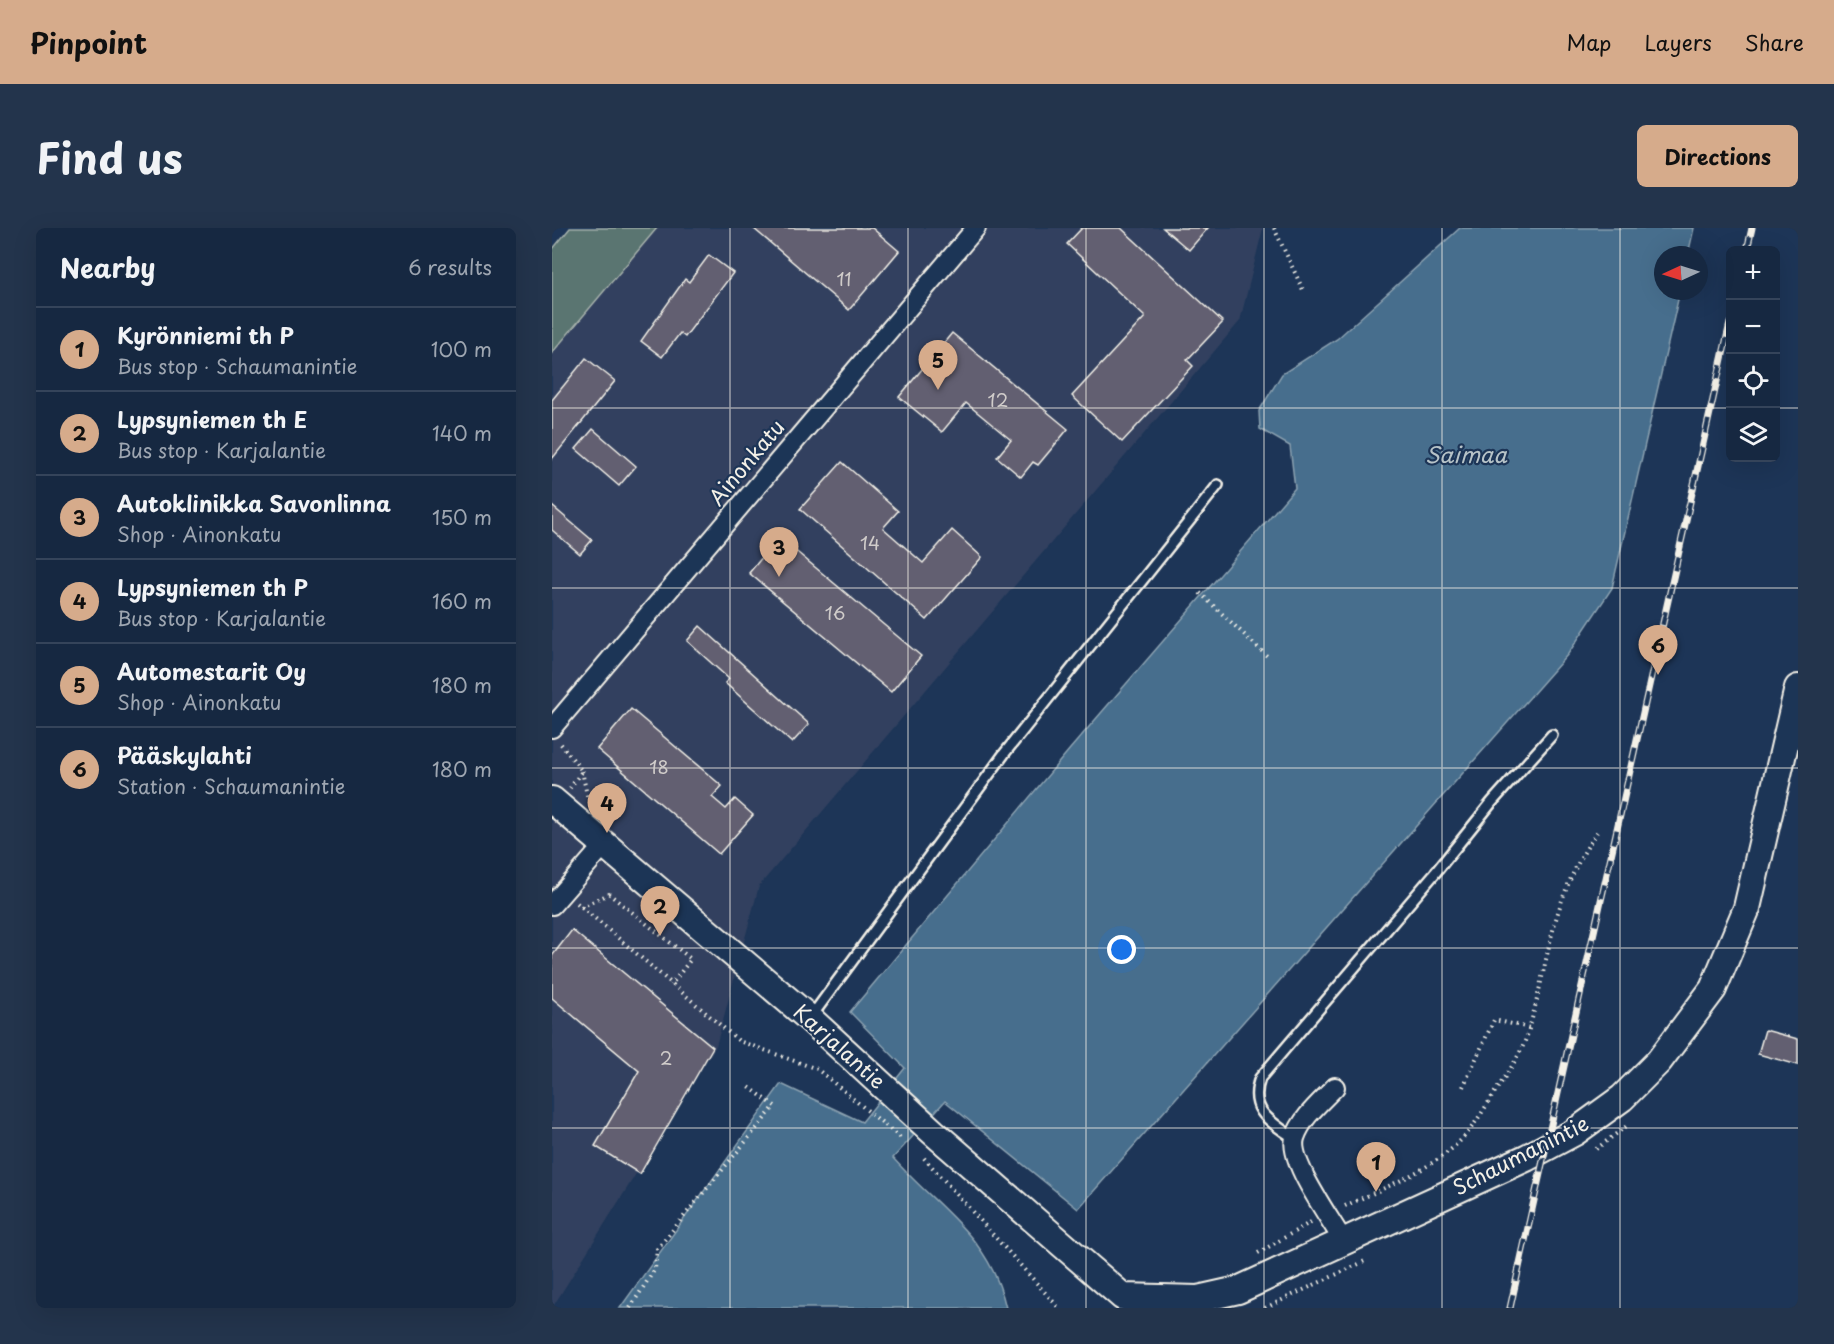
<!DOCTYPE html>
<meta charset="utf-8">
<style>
:root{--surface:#162841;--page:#23344c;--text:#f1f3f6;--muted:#9ea6b1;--line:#35445a;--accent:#d6ab8b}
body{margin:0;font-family:"Playpen Sans",sans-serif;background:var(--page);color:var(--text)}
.controls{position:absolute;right:18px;top:18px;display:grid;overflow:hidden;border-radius:9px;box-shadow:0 6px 24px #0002}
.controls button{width:54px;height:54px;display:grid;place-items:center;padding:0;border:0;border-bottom:2px solid var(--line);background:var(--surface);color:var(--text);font:30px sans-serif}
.compass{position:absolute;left:1102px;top:18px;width:54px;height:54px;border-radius:50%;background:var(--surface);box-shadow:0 6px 24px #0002;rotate:266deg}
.you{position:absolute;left:570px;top:722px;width:21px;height:21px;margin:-15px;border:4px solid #fff;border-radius:50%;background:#1a73e8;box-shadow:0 0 0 9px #1a73e833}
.badge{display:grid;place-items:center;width:39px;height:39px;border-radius:50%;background:var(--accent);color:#111;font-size:20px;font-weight:700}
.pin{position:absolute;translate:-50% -50px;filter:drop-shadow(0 2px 3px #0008)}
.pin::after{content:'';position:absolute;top:32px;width:21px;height:18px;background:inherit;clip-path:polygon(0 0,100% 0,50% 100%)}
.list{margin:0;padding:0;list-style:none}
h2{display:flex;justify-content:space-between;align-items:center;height:78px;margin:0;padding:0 24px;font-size:26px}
h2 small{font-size:20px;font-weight:400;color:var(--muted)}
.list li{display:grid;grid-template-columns:39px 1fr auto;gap:18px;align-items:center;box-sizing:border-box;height:84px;padding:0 24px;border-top:2px solid var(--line)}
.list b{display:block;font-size:22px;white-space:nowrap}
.list p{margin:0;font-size:20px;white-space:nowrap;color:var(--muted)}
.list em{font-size:20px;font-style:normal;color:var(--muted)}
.icon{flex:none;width:33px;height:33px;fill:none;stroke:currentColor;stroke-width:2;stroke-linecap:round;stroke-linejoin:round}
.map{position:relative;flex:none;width:1246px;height:1080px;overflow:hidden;border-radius:9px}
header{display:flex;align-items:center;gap:36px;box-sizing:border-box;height:84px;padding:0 30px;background:var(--accent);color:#111}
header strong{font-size:28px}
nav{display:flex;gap:33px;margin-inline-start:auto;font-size:21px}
.intro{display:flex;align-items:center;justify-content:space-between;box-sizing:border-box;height:144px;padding:0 36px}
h1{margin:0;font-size:42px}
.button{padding:15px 27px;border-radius:9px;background:var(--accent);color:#111;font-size:21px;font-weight:700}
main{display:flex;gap:36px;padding:0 36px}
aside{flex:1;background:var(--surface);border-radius:9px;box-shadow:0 6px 24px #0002}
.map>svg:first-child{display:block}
.built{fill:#32415f}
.green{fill:#5a7471;stroke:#a7b2ac;stroke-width:1.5}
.water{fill:#466e8d;stroke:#8ca2b1;stroke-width:1.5}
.building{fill:#625e71;stroke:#f4f1e8;stroke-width:1.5}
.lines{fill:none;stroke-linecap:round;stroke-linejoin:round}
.lane-casing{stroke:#f4f1e8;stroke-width:14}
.street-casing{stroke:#f4f1e8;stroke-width:22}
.secondary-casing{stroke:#f4f1e8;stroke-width:30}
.path{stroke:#f4f1e8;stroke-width:4;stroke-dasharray:1.5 4.5;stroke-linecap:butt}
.lane{stroke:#1d3557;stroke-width:9}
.street{stroke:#1d3557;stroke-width:18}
.secondary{stroke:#1d3557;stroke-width:26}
.rail-casing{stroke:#f4f1e8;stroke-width:7}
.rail{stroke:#1d3557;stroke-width:4.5;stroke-dasharray:14;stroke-linecap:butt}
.grid{fill:none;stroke:#f4f1e8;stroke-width:1.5;stroke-opacity:0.55}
.labels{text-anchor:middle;stroke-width:4.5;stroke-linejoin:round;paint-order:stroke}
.number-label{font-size:18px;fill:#d0ccca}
.street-label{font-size:21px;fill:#f4f1e8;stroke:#1d3557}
.water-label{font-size:22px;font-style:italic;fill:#b7c3c8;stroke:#1d3557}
</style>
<header>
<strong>Pinpoint</strong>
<nav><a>Map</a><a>Layers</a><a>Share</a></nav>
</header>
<div class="intro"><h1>Find us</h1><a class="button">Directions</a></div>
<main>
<aside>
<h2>Nearby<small>6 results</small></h2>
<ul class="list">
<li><span class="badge">1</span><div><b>Kyrönniemi th P</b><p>Bus stop · Schaumanintie</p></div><em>100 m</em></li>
<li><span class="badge">2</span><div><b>Lypsyniemen th E</b><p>Bus stop · Karjalantie</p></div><em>140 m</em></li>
<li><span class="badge">3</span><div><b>Autoklinikka Savonlinna</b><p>Shop · Ainonkatu</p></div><em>150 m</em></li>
<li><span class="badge">4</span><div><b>Lypsyniemen th P</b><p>Bus stop · Karjalantie</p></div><em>160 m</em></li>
<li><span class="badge">5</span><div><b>Automestarit Oy</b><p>Shop · Ainonkatu</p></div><em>180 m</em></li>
<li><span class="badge">6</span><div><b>Pääskylahti</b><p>Station · Schaumanintie</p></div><em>180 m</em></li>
</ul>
</aside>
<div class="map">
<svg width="1246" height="1080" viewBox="0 0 1246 1080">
<rect width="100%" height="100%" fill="#1d3557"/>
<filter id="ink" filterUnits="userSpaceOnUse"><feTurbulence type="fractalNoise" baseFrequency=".0167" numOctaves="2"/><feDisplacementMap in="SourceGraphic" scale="12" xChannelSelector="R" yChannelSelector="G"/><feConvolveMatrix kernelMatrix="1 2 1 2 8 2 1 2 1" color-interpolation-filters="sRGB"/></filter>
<g filter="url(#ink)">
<path class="built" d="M105,0H711L688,93L207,658L164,818L0,1080V125Z"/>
<path class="green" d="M18,0H105L0,125V22Z"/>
<path class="water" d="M908,0H1142L1136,27H1111V63H1128L1060,360L1016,426L526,981L393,873L341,930C386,981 438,1008 454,1080H68L229,856L310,894L353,840L298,784L518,521L743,260L738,218L708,201L707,183L730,146L785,111Z"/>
<g class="building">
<path d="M201,0H320L347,23L297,82Z"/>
<path d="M530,0H569L671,94L635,132L641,138L570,214L520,168L593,89L515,16Z"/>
<path d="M611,0H656L637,22Z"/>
<path d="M157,27L181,45L133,109L128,105L110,129L89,113L133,51L137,54Z"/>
<path d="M400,105L516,201L486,237L481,234L469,249L445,229L459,212L414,175L390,204L347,169Z"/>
<path d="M34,130L63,153L0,231V172Z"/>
<path d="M41,201L84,238L67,258L24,221Z"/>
<path d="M290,234L346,283L331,300L371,335L400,302L430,329L375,392L248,281Z"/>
<path d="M0,278L40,312L28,326L0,302Z"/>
<path d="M227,309L369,428L339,464L197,345Z"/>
<path d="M148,398L257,496L240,515L173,455L177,451L135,413Z"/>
<path d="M79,481L170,558L160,569L174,581L183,571L201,587L167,626L45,521Z"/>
<path d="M20,702L161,819L88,946L43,918L87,843L0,770V728Z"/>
<path d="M1213,802L1246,811V837L1206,826Z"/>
</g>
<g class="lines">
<defs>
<g id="lane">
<path d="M259,789L452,526L666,257"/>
<path d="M743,911C718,893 696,883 708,850L883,645L940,574L1000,507"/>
</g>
<g id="street">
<path d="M0,500L424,0"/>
<path d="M0,677L53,616"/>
<path d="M783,859C769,874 750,889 743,910C736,933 779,991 791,1013"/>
</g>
<path id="secondary" d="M0,572L258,791L381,904L571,1069L646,1071L686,1062L974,930L1023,904L1070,870L1107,833L1161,761L1195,680L1246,460"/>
</defs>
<use href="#lane" class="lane-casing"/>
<use href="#street" class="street-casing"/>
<use href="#secondary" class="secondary-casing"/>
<g class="path">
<path d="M722,0L752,64"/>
<path d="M648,365L716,429"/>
<path d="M9,516L30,543L18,560"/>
<path d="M30,543L36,572"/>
<path d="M25,675L187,813L265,841L350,911"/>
<path d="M29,679L57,666L139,731L119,757"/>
<path d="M911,859L942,792L978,800"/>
<path d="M1044,921L1076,897"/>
<path d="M372,930L507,1080"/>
<path d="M793,978C829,961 881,941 908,913C923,898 933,879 945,861C958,841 971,824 977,801C999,726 998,672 1045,604"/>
<path d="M706,1025L759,994"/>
<path d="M78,1080L103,1041L105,1021L223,878L197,859"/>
<path d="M713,1080L813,1033"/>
</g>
<use href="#lane" class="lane"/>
<use href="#street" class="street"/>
<use href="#secondary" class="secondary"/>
<defs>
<g id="rail">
<path d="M1195,22L1200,0"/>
<path d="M958,1080L1178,95"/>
</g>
</defs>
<use href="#rail" class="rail-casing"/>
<use href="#rail" class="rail"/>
</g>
</g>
<path class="grid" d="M178,0V1080M356,0V1080M534,0V1080M712,0V1080M890,0V1080M1068,0V1080M0,180H1178M1224,180H1246M0,360H1246M0,540H1246M0,720H1246M0,900H1246"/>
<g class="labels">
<g class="number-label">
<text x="292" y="58">11</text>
<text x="446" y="179">12</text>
<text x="318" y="322">14</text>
<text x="283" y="392">16</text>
<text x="107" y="546">18</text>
<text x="114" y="837">2</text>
</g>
<g class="street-label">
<text transform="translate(195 235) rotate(-50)" y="7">Ainonkatu</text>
<text transform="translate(287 819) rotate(42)" y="7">Karjalantie</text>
<text transform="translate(969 928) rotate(-27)" y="7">Schaumanintie</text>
</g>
<g class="water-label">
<text x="914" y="235">Saimaa</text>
</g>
</g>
</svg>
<div class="controls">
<button>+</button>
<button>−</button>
<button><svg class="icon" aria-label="locate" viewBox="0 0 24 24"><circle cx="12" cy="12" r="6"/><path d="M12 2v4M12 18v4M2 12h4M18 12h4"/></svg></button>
<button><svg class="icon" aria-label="layers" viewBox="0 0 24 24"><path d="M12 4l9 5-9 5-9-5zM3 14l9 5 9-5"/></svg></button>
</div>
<svg class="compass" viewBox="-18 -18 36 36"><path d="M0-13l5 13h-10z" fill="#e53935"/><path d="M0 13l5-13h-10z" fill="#9ea6b1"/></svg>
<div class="you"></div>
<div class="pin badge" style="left:824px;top:964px">1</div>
<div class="pin badge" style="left:108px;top:708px">2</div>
<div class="pin badge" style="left:227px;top:349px">3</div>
<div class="pin badge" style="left:55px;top:605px">4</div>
<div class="pin badge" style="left:386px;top:162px">5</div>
<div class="pin badge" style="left:1106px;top:447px">6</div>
</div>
</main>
